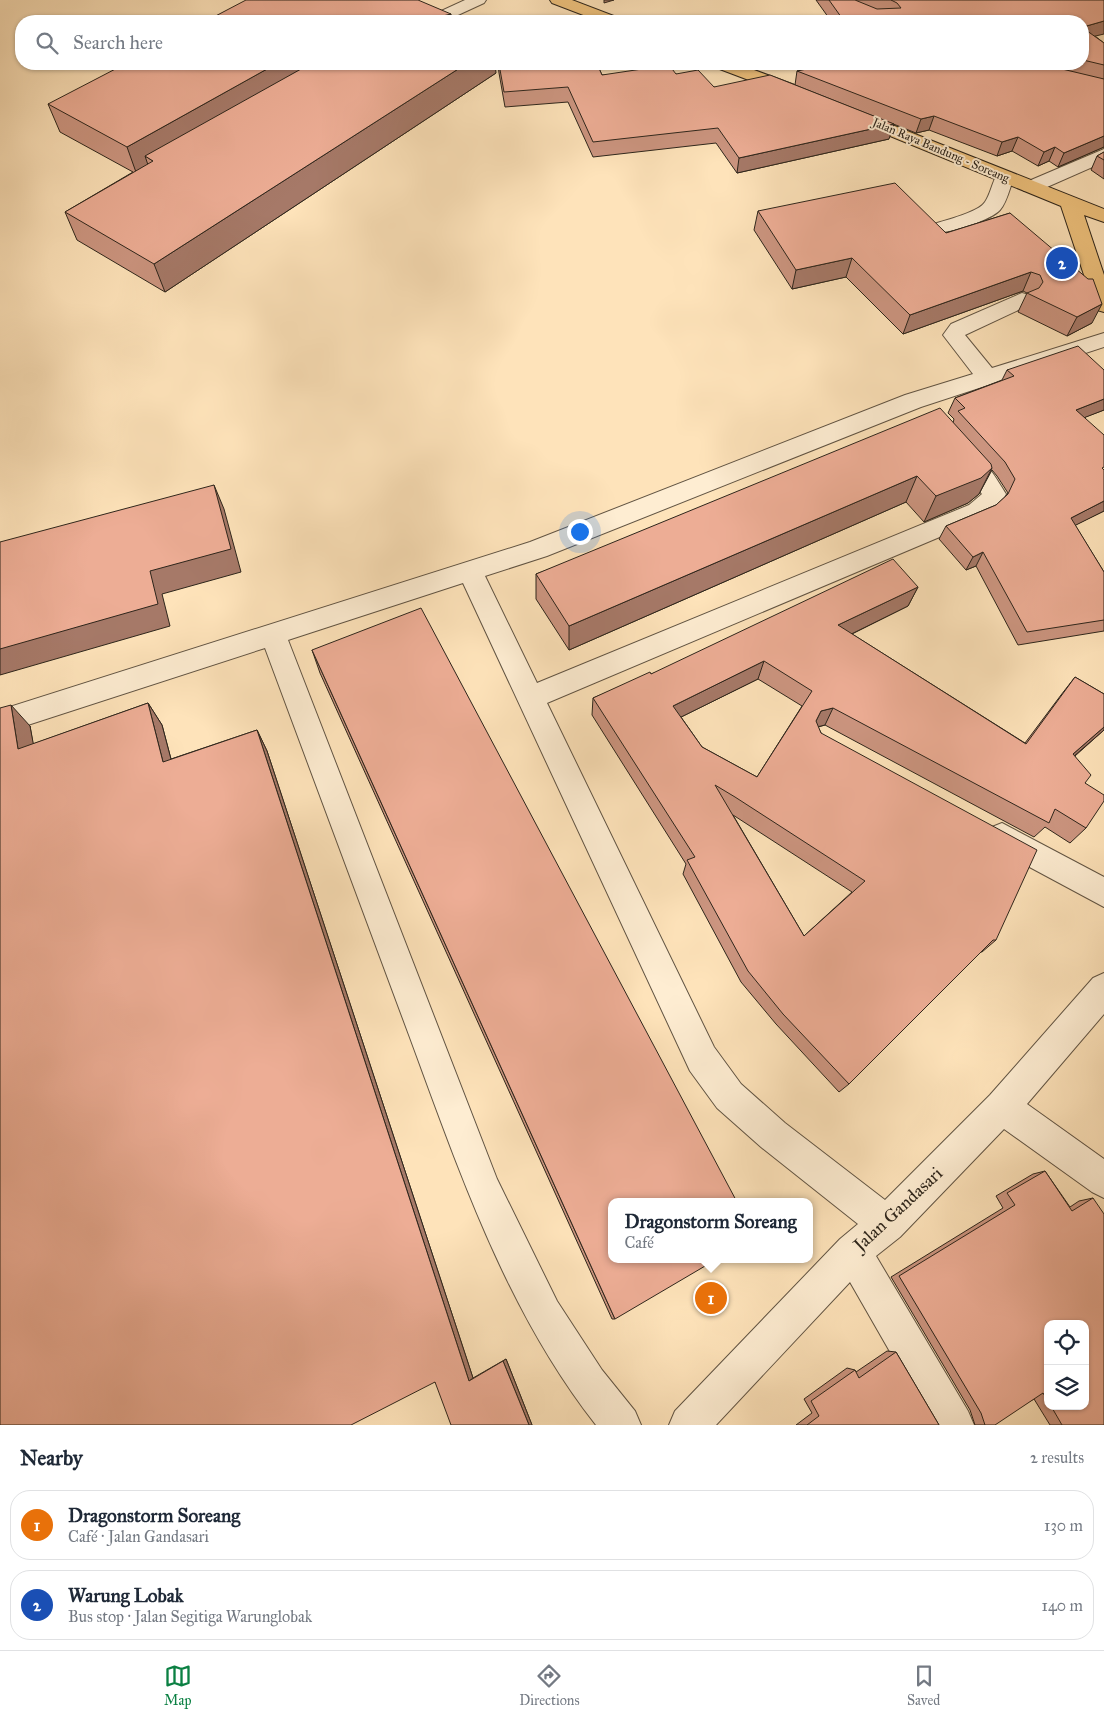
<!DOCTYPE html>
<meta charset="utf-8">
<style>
:root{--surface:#fff;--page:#f2f2f3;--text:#1f2937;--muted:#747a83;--line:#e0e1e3;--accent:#0b8043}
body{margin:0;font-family:"IM FELL Great Primer",serif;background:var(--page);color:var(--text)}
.controls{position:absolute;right:15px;bottom:15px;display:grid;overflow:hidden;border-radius:10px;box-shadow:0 1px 4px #0004}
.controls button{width:45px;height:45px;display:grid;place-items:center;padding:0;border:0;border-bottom:1px solid var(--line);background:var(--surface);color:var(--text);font:25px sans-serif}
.you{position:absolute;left:579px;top:531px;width:18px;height:18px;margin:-12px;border:4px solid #fff;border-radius:50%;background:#1a73e8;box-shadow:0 0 0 8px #1a73e833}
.badge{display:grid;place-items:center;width:32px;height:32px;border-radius:50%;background:var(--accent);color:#fff;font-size:16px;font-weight:700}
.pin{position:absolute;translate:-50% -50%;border:2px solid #fff;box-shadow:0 1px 5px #0006}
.popup{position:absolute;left:608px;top:1198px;width:205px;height:65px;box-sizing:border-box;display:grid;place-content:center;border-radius:10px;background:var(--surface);filter:drop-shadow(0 1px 4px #0005);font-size:16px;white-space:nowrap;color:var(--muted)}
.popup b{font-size:19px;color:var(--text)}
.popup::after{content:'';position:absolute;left:50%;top:100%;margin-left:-10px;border:10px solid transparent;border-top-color:var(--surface)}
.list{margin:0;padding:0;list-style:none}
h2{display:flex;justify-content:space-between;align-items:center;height:65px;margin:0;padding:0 20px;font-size:21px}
h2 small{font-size:16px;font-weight:400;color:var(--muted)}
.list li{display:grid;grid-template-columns:32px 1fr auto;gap:15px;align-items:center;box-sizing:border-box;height:70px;margin:0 10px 10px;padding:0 10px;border:1px solid var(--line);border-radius:20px}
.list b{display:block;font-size:19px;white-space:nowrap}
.list p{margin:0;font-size:16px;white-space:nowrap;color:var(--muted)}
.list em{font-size:16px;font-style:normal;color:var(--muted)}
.icon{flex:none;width:28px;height:28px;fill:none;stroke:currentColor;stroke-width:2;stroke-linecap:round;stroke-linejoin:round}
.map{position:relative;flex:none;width:1104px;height:1425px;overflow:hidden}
.search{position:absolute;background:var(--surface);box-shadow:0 1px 4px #0004;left:15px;right:15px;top:15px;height:55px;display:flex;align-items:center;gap:12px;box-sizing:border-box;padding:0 18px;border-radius:20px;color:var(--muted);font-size:19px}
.sheet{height:225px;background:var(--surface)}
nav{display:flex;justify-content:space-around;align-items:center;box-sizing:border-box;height:70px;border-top:1px solid var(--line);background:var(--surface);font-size:14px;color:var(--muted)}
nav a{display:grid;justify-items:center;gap:2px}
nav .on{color:var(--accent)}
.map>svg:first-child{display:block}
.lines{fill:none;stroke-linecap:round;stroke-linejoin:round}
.minor-casing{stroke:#615443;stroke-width:2}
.major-casing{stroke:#2d251b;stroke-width:2}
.minor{fill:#feedd2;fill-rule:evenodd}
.major{fill:#efc27d;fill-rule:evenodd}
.wall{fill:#cc9580;stroke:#2d251b;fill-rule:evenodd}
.shaded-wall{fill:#a67968;stroke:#2d251b}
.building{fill:#edad95;stroke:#2d251b;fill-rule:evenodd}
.labels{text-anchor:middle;stroke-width:4;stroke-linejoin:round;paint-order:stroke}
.far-street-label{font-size:12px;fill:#2d251b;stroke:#feedd2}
.near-street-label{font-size:18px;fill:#2d251b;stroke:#feedd2}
</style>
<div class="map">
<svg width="1104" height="1425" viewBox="0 0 1104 1425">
<rect width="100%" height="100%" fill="#fee3ba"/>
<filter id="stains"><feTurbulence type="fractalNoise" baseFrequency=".004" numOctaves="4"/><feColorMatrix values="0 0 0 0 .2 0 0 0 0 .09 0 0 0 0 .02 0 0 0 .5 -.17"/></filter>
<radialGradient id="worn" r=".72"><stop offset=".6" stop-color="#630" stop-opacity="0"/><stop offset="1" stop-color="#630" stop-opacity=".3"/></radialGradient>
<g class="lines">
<defs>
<g id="minor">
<path d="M465,0H486L484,3L445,21H424L426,18Z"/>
<path d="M1104,149V162L1038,191H1024L1022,187L1024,183Z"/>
<path d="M1005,171L1012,173L1014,177C1010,187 1007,202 1000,210C991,220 947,235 934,232L931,228L934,224C946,220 979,212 985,202C991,193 992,182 998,173Z"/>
<path d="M1022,293L1029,295L1032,300L1029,305L965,335L992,368L1104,333V347L921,407L547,556L485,576L537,683L969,505L982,494L953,459L949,453L953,447C958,445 963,444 968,447C982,454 998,481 1006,494L999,507L987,517L547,703L714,1047L741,1084L785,1123L885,1200L990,1095L1093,978L1104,973V1014L1027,1104L1104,1159V1198L1092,1192L1004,1129L900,1237L876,1256L968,1411L974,1425H932L850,1282L716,1425H669L675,1411L840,1239L858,1224L761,1147L717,1108L690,1071L463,583L288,640L497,1179L557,1301L602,1370L635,1411L641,1425H596C506,1311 459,1170 409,1035C361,906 313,777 265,648L0,734V710L530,542L905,395L973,374L943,335L951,324Z"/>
<path d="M1002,823L1104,877V907L992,847L987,837L992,827Z"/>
</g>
<g id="major">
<path d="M550,0H572L619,18L621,21H599L552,3Z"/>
<path d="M715,64H738L800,87L803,91L800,95H788L717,68Z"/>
<path d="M857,111L1104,209V222L1084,215L1104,275V312L1097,310L1094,305L1061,206L851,120L848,116L851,112Z"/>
</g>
</defs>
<use href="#minor" class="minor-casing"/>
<use href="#major" class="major-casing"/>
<use href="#minor" class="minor"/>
<use href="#major" class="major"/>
</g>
<g class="wall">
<path d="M816,0H1104L1095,36L1104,43V147L1058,167L1049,161L1038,166L1012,151L997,156L929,130L916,133L795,85L797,71L832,64H1083V21H831Z"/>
<path d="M498,64H597L602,75L676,74L714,87L889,139L737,173L716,143L593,157L568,102L505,107L499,73Z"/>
<path d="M496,73L165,292L77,240L65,212L133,172L60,132L48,104Z"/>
<path d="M1104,152V179L1091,170L1097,156Z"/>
<path d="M758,211L946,233L1010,213L1092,323L1067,336L1018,312L1027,293L1023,291L903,334L846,277L792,289L754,230Z"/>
<path d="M1007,370H1104V410L1085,417L1104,511L1075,525L1104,572V631L1018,645L976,566L966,570L939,539L946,526L996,505L1006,496L1008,493L997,476L992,470L979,494L968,503L924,522L906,502L569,650L536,599V574L953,423L954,419L948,413L955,398L1002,380Z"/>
<path d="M918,587L908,606L852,634L1025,743L1061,695L1075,677L1104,694V730L1075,756L1085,783L1086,828L1070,843L1045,827L1034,837L825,725L818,727L821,733L996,940L982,952H981L849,1084L839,1092L776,1024L741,982L683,874L686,864L592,715L593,698L651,674ZM758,679L802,706L757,777L702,747L681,717ZM733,815L852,892L804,936Z"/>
<path d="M312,650L615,1319H612L320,673Z"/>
<path d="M148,703L162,725L171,759L257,730L267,751L473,1378L506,1359L532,1425L435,1382L0,1425L30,726L33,744Z"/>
<path d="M1045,1171L1070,1207L1079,1201L1093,1198L1104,1425H1050L1034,1399L985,1425H975L970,1410L891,1277L1003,1208L996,1196L1033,1174ZM1048,1324L1085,1406H1048Z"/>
<path d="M887,1351L896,1352L939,1425H796L812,1413L804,1399L847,1368L855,1370L856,1372Z"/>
</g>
<g class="shaded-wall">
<path d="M604,0H614L604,3Z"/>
<path d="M451,14L452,21H422Z"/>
<path d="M1104,21V34L1083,39V27Z"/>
<path d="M276,64H331L153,161L145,156L149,168L137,175L127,147Z"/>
<path d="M466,64H495L496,73L165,292L154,264Z"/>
<path d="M934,116L929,130L916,133L921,119Z"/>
<path d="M894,124L889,139L737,173L739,158Z"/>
<path d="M1104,136V147L1058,167L1064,153Z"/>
<path d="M1018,137L1012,151L997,156L1002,142Z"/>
<path d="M1055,147L1049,161L1038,166L1044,152Z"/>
<path d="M852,258L846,277L792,289L796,270Z"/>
<path d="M1031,272L1023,291L903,334L910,315Z"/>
<path d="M1102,304L1092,323L1067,336L1077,317Z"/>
<path d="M1104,399V410L1068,424L1076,410Z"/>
<path d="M992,468L979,494L968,503L924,522L936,496Z"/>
<path d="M917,476L906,502L569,650V626Z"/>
<path d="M214,485L224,509L241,572L162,594L170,626L0,675V649Z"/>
<path d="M1104,501V511L1062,532L1071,518Z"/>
<path d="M983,552L976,566L966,570L973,557Z"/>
<path d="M918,587L908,606L831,644L838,625Z"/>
<path d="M764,661L758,679L669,723L673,706Z"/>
<path d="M148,703L162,725L177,782L163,762Z"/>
<path d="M11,705L30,726L38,769L18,749Z"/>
<path d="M833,708L825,725L813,728L816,721L821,711Z"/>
<path d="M1104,727V730L1058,770L1073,754Z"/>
<path d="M257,730L267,751L473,1378L469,1381Z"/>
<path d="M506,1359L532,1425H529L503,1361Z"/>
</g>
<g class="building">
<path d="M246,0H418L451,14L422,21H206Z"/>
<path d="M829,0H855L877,9L901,8L897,3L891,0H1104V21L1083,27V21H844Z"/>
<path d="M1083,28L1104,43V65L1083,60Z"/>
<path d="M125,64H276L127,147L48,104Z"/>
<path d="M310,64H466L154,264L65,212L153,161L145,156Z"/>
<path d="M499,64H597L602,75L669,65L676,74L698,70L714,87L770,75L894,124L739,158L718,128L593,142L568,87L504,92Z"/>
<path d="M832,64H1041L1104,79V136L1064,153L1055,147L1044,152L1018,137L1002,142L934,116L921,119L797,71Z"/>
<path d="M1104,152V160L1097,156Z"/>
<path d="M895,183L946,233L1010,213L1088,279H1093L1102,304L1077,317L1027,293L1039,288L1043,282L1040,275L1031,272L910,315L852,258L796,270L758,211Z"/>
<path d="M1078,346L1104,370V399L1076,410L1104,435V467L1102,468L1104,470V501L1071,518L1104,572V620L1027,632L983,552L973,557L946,526L996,505L1008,494L1015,479L1005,462L958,411L965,408L955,398L1014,376L1007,370Z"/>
<path d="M940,408L991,464L992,468L981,478L936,496L917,476L569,626L536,574Z"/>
<path d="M214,485L231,549L150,571L158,604L0,649V542Z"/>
<path d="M893,559L918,587L838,625L1026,744L1075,677L1104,694V727L1073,754L1091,775L1085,783L1104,795V801L1086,828L1055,809L1049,823L833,708L821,711L816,721L821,733L1037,850L996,940H993L849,1084L783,1014L748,971L687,860L695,857L593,698L650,672L651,674ZM764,661L812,691L757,777L702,747L673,706ZM715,785L735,797L865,881L804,936Z"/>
<path d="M421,608L737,1202H612V1259H717L615,1319L312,650Z"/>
<path d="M148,703L163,762L257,730L469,1381L503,1361L529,1425H451L435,1382L351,1425H0V708L11,705L18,749Z"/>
<path d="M1045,1171L1072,1211L1093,1198L1104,1214V1425H1062L1051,1406H1085V1324H1048V1401L1043,1393L995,1425H985L981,1413L899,1276L1015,1205L1007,1193Z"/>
<path d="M896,1352L939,1425H807L819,1416L811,1401L855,1370L859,1378Z"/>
</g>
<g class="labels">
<g class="far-street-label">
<text transform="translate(941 150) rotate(23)" y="4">Jalan Raya Bandung - Soreang</text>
</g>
<g class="near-street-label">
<text transform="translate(898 1209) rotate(-43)" y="6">Jalan Gandasari</text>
</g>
</g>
<rect width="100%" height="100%" filter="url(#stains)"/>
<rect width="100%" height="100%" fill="url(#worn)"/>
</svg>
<div class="controls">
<button><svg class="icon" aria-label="locate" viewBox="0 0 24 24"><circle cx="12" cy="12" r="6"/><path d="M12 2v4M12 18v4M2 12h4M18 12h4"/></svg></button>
<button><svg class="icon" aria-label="layers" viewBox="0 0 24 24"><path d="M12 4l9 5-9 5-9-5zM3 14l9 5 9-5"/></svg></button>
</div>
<div class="you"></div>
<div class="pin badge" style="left:711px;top:1298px;background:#e8710a">1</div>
<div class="popup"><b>Dragonstorm Soreang</b>Café</div>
<div class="pin badge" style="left:1062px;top:263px;background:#1a4fb4">2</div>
<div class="search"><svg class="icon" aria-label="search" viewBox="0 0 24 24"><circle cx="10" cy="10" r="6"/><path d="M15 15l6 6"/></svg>Search here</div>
</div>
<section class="sheet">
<h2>Nearby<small>2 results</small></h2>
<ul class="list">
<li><span class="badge" style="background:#e8710a">1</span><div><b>Dragonstorm Soreang</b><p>Café · Jalan Gandasari</p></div><em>130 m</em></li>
<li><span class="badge" style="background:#1a4fb4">2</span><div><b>Warung Lobak</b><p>Bus stop · Jalan Segitiga Warunglobak</p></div><em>140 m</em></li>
</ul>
</section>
<nav>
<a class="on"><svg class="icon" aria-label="map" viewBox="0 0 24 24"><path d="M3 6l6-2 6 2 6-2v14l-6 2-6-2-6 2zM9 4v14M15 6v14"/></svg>Map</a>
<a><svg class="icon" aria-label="directions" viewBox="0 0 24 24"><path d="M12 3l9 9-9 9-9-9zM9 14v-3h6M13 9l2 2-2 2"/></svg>Directions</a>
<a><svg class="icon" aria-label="saved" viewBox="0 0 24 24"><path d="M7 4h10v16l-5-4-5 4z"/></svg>Saved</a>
</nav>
